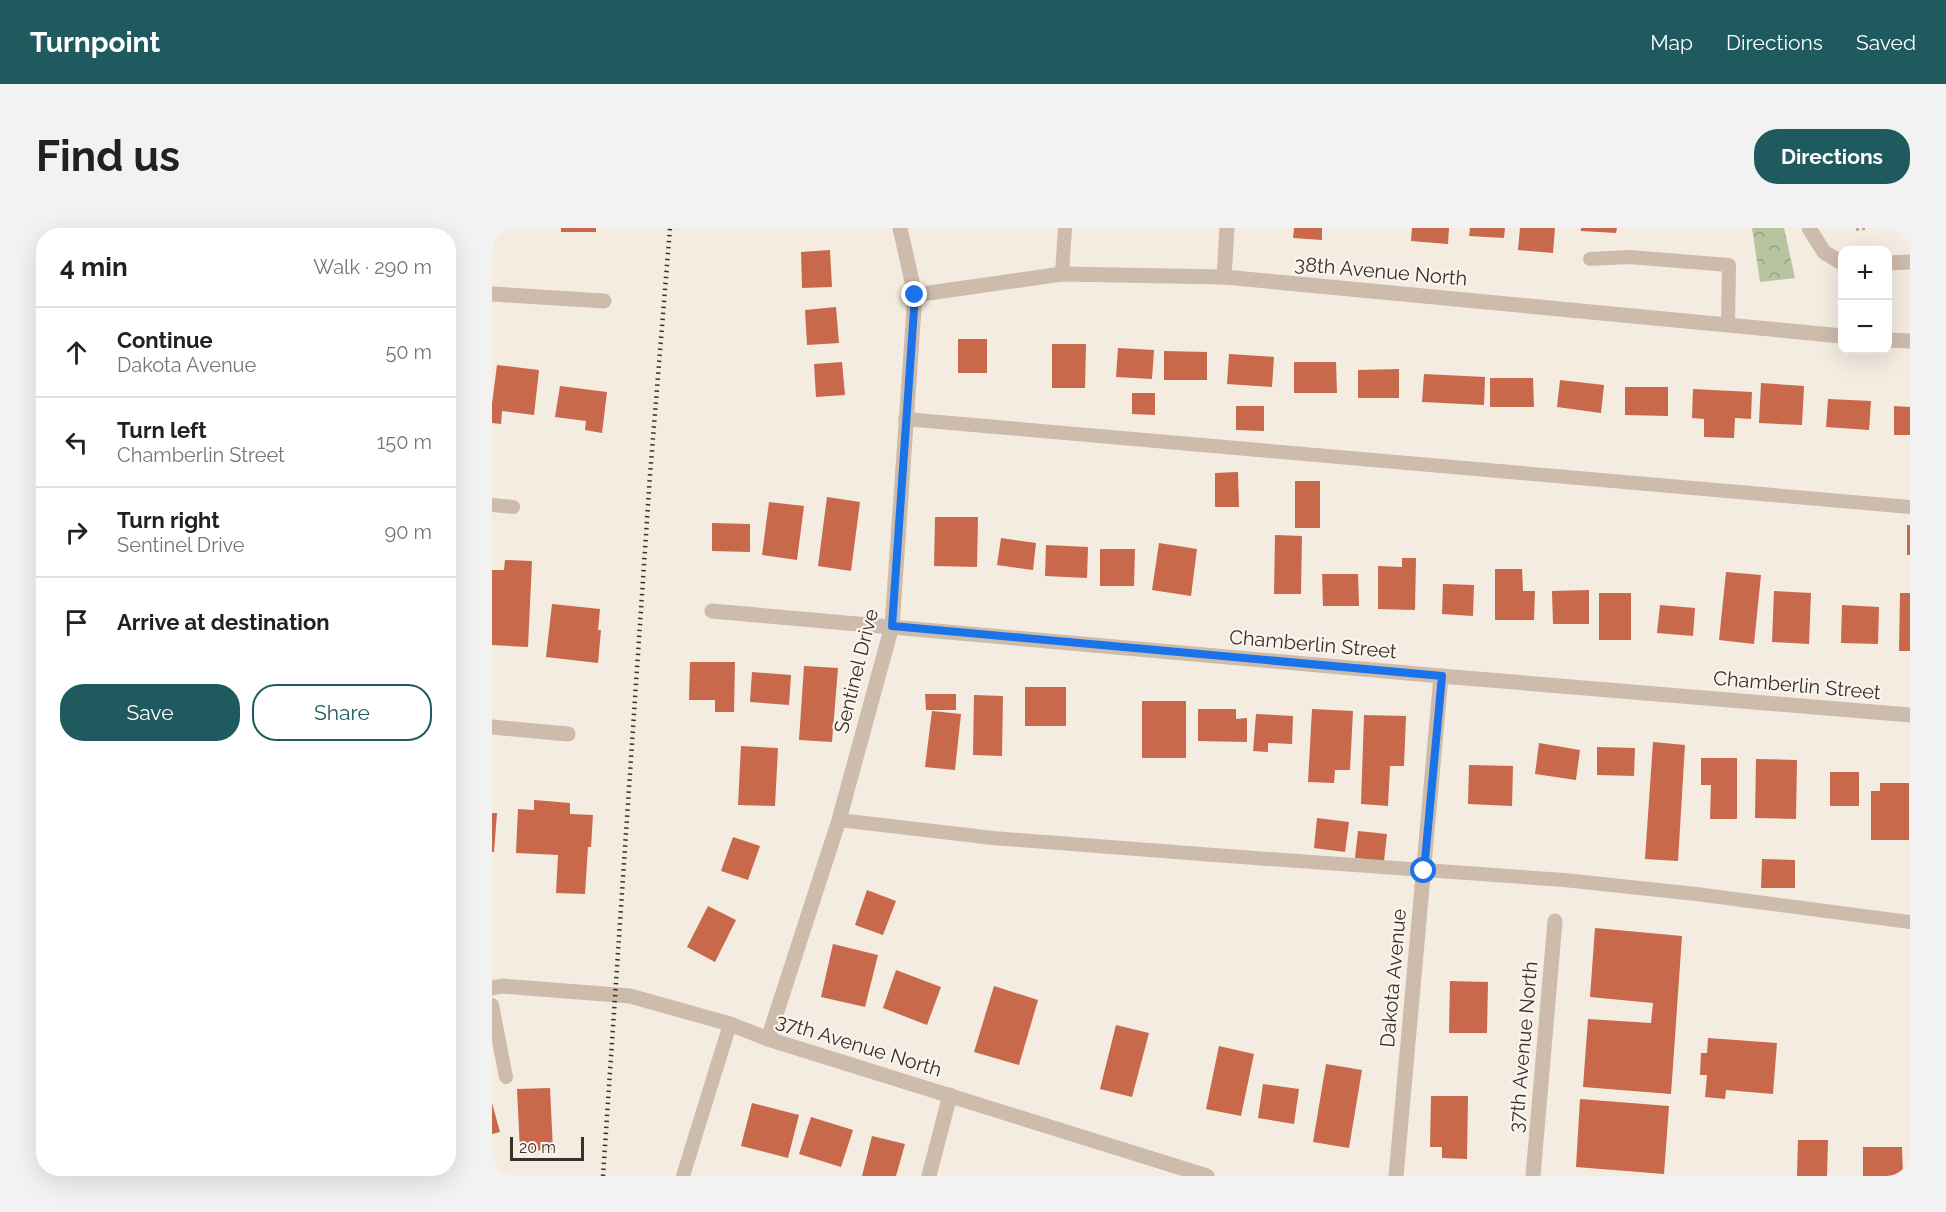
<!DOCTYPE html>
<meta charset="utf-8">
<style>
:root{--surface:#fff;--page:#f2f2f2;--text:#202124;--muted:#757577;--line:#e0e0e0;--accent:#1f5a5e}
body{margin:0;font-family:Raleway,sans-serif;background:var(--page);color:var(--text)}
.controls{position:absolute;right:18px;top:18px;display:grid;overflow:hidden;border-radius:12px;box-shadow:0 6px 24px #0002}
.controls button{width:54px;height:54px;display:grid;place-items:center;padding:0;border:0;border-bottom:2px solid var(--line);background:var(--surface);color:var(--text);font:30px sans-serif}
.scale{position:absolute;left:18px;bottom:15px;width:74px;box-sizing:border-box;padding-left:6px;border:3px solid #3b302b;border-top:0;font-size:16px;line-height:21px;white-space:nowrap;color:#3b302b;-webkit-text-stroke:4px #fbf5ee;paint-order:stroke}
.stop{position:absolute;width:18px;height:18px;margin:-14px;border:4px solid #1a73e8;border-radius:50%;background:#fff}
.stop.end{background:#1a73e8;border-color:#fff;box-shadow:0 2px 6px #0008}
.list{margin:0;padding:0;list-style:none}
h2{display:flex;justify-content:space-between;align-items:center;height:78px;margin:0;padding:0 24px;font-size:26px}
h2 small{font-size:20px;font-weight:400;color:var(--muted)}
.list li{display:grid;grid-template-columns:39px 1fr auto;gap:18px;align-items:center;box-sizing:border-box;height:90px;padding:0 24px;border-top:2px solid var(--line)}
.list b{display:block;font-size:22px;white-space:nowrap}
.list p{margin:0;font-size:20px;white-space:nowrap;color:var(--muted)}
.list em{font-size:20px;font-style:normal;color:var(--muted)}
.actions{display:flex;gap:12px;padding:18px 24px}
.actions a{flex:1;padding:14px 0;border:2px solid var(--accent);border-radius:24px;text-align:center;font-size:21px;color:var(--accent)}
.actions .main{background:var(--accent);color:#fff}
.icon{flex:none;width:33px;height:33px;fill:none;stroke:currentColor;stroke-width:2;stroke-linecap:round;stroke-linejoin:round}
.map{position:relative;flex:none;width:1418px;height:948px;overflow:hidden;border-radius:24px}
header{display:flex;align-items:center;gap:36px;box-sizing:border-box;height:84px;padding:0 30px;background:var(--accent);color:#fff}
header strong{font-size:28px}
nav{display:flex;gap:33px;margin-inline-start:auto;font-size:21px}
.intro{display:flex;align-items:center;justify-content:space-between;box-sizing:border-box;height:144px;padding:0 36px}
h1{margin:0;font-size:42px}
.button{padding:15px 27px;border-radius:24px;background:var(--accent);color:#fff;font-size:21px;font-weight:700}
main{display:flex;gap:36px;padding:0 36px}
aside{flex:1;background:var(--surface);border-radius:24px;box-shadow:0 6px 24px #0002}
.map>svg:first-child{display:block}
.forest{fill:url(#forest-crowns)}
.building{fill:#c8694b}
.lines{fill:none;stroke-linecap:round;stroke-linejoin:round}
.path{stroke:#b9a596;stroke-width:4;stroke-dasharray:3 3;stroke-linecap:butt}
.lane{stroke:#cdbbac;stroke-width:14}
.street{stroke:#cdbbac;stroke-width:15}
.rail{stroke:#3b302b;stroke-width:4.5;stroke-dasharray:1.5 4.5;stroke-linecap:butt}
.route{stroke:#1a73e8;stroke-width:8}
.labels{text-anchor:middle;stroke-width:4.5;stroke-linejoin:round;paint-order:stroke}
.street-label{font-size:20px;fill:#3b302b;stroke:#fbf5ee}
</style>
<header>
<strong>Turnpoint</strong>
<nav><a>Map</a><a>Directions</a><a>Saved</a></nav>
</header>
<div class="intro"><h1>Find us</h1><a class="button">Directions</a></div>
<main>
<aside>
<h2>4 min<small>Walk · 290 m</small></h2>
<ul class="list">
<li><svg class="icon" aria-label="ahead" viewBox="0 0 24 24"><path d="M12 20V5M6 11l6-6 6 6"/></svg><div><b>Continue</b><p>Dakota Avenue</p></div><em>50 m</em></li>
<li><svg class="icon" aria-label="left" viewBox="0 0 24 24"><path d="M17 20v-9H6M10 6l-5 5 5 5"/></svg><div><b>Turn left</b><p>Chamberlin Street</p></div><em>150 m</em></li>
<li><svg class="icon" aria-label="right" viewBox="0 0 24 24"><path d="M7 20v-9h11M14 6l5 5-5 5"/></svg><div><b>Turn right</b><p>Sentinel Drive</p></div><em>90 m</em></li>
<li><svg class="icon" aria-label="arrive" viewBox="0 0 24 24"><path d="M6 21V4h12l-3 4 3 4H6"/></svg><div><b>Arrive at destination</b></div></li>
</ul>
<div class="actions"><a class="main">Save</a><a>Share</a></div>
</aside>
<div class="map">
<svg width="1418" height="948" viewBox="0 0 1418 948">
<defs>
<pattern id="forest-crowns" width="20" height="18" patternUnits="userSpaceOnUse" patternTransform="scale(1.5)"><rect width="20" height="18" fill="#b8c4a0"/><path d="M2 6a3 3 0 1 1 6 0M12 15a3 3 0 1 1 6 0" fill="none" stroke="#97a083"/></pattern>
</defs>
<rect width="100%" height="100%" fill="#f4ebe1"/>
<path class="forest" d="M1260,0H1292L1303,50L1268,54Z"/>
<g class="building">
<rect x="69" y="0" width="35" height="4"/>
<path d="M802,0H830V12L801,10Z"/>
<path d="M920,0H957L956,16L919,13Z"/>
<path d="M978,0H1013L1012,10L977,8Z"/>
<path d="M1028,0H1063L1061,25L1026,22Z"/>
<path d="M1089,0H1125L1124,5L1089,3Z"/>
<path d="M338,22L340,59L310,60L309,24Z"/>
<path d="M344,79L347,115L315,117L313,82Z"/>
<rect x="466" y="111" width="29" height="34"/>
<path d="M560,116H594L593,160H560Z"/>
<path d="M626,120L662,122L660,151L624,149Z"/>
<path d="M672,123L715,124V152H672Z"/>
<path d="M737,126L782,129L780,159L735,156Z"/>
<path d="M350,134L353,167L324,169L322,136Z"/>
<path d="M802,134H844L845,165H802Z"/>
<path d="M5,137L47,142L42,187L10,183L9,196L0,195V176Z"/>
<path d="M907,141V170H866V142Z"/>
<path d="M932,146L993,149L992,177L930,174Z"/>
<path d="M998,150H1041L1042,179H998Z"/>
<path d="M1068,152L1112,157L1109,185L1065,179Z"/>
<path d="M1269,155L1312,158L1310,197L1267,195Z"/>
<path d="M68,158L115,164L110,205L93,202L94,193L63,189Z"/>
<path d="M1133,159H1176V188L1133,187Z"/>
<path d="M1201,161L1260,164L1259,191L1243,190L1242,210L1212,209V191L1200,190Z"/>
<path d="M640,165H663V187L640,186Z"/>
<path d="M1336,171L1379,173L1377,202L1334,199Z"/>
<path d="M744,178H772V203L744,202Z"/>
<path d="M1402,178L1418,179V207H1402Z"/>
<path d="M746,244L747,279H723V245Z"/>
<rect x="803" y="253" width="25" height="47"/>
<path d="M335,269L368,274L359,343L326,338Z"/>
<path d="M277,274L312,278L305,332L270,327Z"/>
<path d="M443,289H486L485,339L442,338Z"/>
<path d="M220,295L258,296V324L220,323Z"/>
<rect x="1415" y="297" width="3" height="30"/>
<path d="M783,307L810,308L809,366H782Z"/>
<path d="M509,310L544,315L541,342L505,337Z"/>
<path d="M667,315L705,321L699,368L660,362Z"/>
<path d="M554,317L596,319L595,350L553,348Z"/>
<path d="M608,321H643L642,358H608Z"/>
<path d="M910,330H924L923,382L886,381V338L910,339Z"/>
<path d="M13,332L40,333L36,419L0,417V342H12Z"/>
<path d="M1003,341H1030L1031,363H1043L1042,392H1003Z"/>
<path d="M1234,344L1269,347L1262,416L1227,412Z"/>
<path d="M830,346H866L867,378H831Z"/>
<path d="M951,356L982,357L981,388L950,386Z"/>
<path d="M1097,362V396H1061L1060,363Z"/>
<path d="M1282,363L1319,365L1317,416L1280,414Z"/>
<rect x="1107" y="365" width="32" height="47"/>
<path d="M1408,365H1418V423H1407Z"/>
<path d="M60,376L108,381L106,402H109L106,435L54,429Z"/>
<path d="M1168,377L1203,380L1201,408L1165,405Z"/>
<path d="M1350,377L1387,379L1386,416L1349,415Z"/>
<path d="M198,434H243L242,484H223V472H197Z"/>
<path d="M312,438L346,440L340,514L307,512Z"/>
<path d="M260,444L299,447L297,477L258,474Z"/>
<rect x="533" y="459" width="41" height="39"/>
<path d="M433,466H464V482H434Z"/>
<path d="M482,467L511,468L510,528L481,527Z"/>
<rect x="650" y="473" width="44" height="57"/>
<path d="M706,481H744V491L755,490V514L706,513Z"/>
<path d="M820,481L861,483L858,542H843L842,555L816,554Z"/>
<path d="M440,483L469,486L463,542L433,539Z"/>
<path d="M764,486L801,488L800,516L776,515V524L761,523Z"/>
<path d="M872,487L914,488L912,538H898L896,578L869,576Z"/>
<path d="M1161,514L1193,517L1186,633L1153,631Z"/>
<path d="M1047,515L1088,522L1084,552L1043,546Z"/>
<path d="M249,518L286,520L283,578L246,577Z"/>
<path d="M1105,519L1143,520L1142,548L1105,547Z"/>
<path d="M1209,530H1245V591H1218L1219,557H1209Z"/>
<path d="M1264,531L1305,532L1304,591L1263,590Z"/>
<path d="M977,537L1021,538L1020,578L976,576Z"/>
<rect x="1338" y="544" width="29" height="34"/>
<path d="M1388,555H1417V612H1379V563H1388Z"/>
<path d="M42,572L78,575V586L101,587L99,619H96L93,666L64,665L66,627L24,625L26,581L42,582Z"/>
<path d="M0,585H5L2,624H0Z"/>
<path d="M825,590L857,594L853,624L822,620Z"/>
<path d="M866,603L895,606L892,633L863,630Z"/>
<path d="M241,609L268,618L256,652L229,643Z"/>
<path d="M1270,631L1303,632V660H1269Z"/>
<path d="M375,662L404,673L391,707L363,697Z"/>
<path d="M216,678L244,692L223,734L195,719Z"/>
<path d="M1103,700L1190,708L1179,866L1091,859L1096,791L1159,795L1161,775L1098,769Z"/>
<path d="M341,716L386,727L373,779L329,769Z"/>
<path d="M404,742L449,759L435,797L391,780Z"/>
<path d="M958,753L996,754L995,805H957Z"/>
<path d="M502,758L546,772L527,837L482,824Z"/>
<path d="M624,797L657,805L640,869L608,861Z"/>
<path d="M1216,810L1285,815L1281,866L1234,862L1233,871L1213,869L1215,847H1208L1209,825H1215Z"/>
<path d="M727,818L762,826L749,888L714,881Z"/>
<path d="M834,836L870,842L857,920L821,914Z"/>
<path d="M771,856L807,861L802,896L766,890Z"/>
<path d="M58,860L61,922L28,923L25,861Z"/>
<path d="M939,868H976L975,931L950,930V919H938Z"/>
<path d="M1088,871L1177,878L1172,946L1084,939Z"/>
<path d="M0,875L8,904L0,906Z"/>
<path d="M260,875L307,887L296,930L249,918Z"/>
<path d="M319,889L361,902L349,939L307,926Z"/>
<path d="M380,908L413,916L404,948H370Z"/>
<path d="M1306,912H1336L1335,948H1305Z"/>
<path d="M1371,919H1410L1411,948H1371Z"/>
</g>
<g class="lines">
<path class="path" d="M1364,1L1373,0"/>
<g class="lane">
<path d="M1098,31L1137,29L1237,37L1236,97"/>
<path d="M570,46L573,0"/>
<path d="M413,191L1418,279"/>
<path d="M0,277L21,279"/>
<path d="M347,592L501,610L722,627L1072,652L1204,666L1418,694"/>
<path d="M0,777L14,849"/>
<path d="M191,948L238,796"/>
</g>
<g class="street">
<path d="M1317,0L1332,24L1350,35"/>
<path d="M1396,35L1418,34"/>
<path d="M732,49L735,0"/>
<path d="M0,66L112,73"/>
<path d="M423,67L570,46L732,49L1350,108"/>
<path d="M1396,112L1418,113"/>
<path d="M220,383L949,448L1418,487"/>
<path d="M0,499L76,506"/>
<path d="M0,760L10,758L138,768L238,796L276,811L715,948"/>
<path d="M276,811L347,592L400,398L423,67L408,0"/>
<path d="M437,948L458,867"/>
<path d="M904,948L949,448"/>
<path d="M1041,948L1063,693"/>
</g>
<path class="rail" d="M111,948L158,247L178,0"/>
</g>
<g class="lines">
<path class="route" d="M423,67L400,398L950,448L932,643"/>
</g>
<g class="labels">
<g class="street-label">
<text transform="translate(889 43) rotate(5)" y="7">38th Avenue North</text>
<text transform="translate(821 416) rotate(5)" y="7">Chamberlin Street</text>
<text transform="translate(364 443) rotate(-76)" y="7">Sentinel Drive</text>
<text transform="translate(1305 457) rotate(5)" y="7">Chamberlin Street</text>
<text transform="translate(901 750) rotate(-85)" y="7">Dakota Avenue</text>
<text transform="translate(367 817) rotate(17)" y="7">37th Avenue North</text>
<text transform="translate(1031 819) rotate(-85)" y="7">37th Avenue North</text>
</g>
</g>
</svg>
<div class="controls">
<button>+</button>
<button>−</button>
</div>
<div class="scale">20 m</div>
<div class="stop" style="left:932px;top:643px"></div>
<div class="stop end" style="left:423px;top:67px"></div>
</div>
</main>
